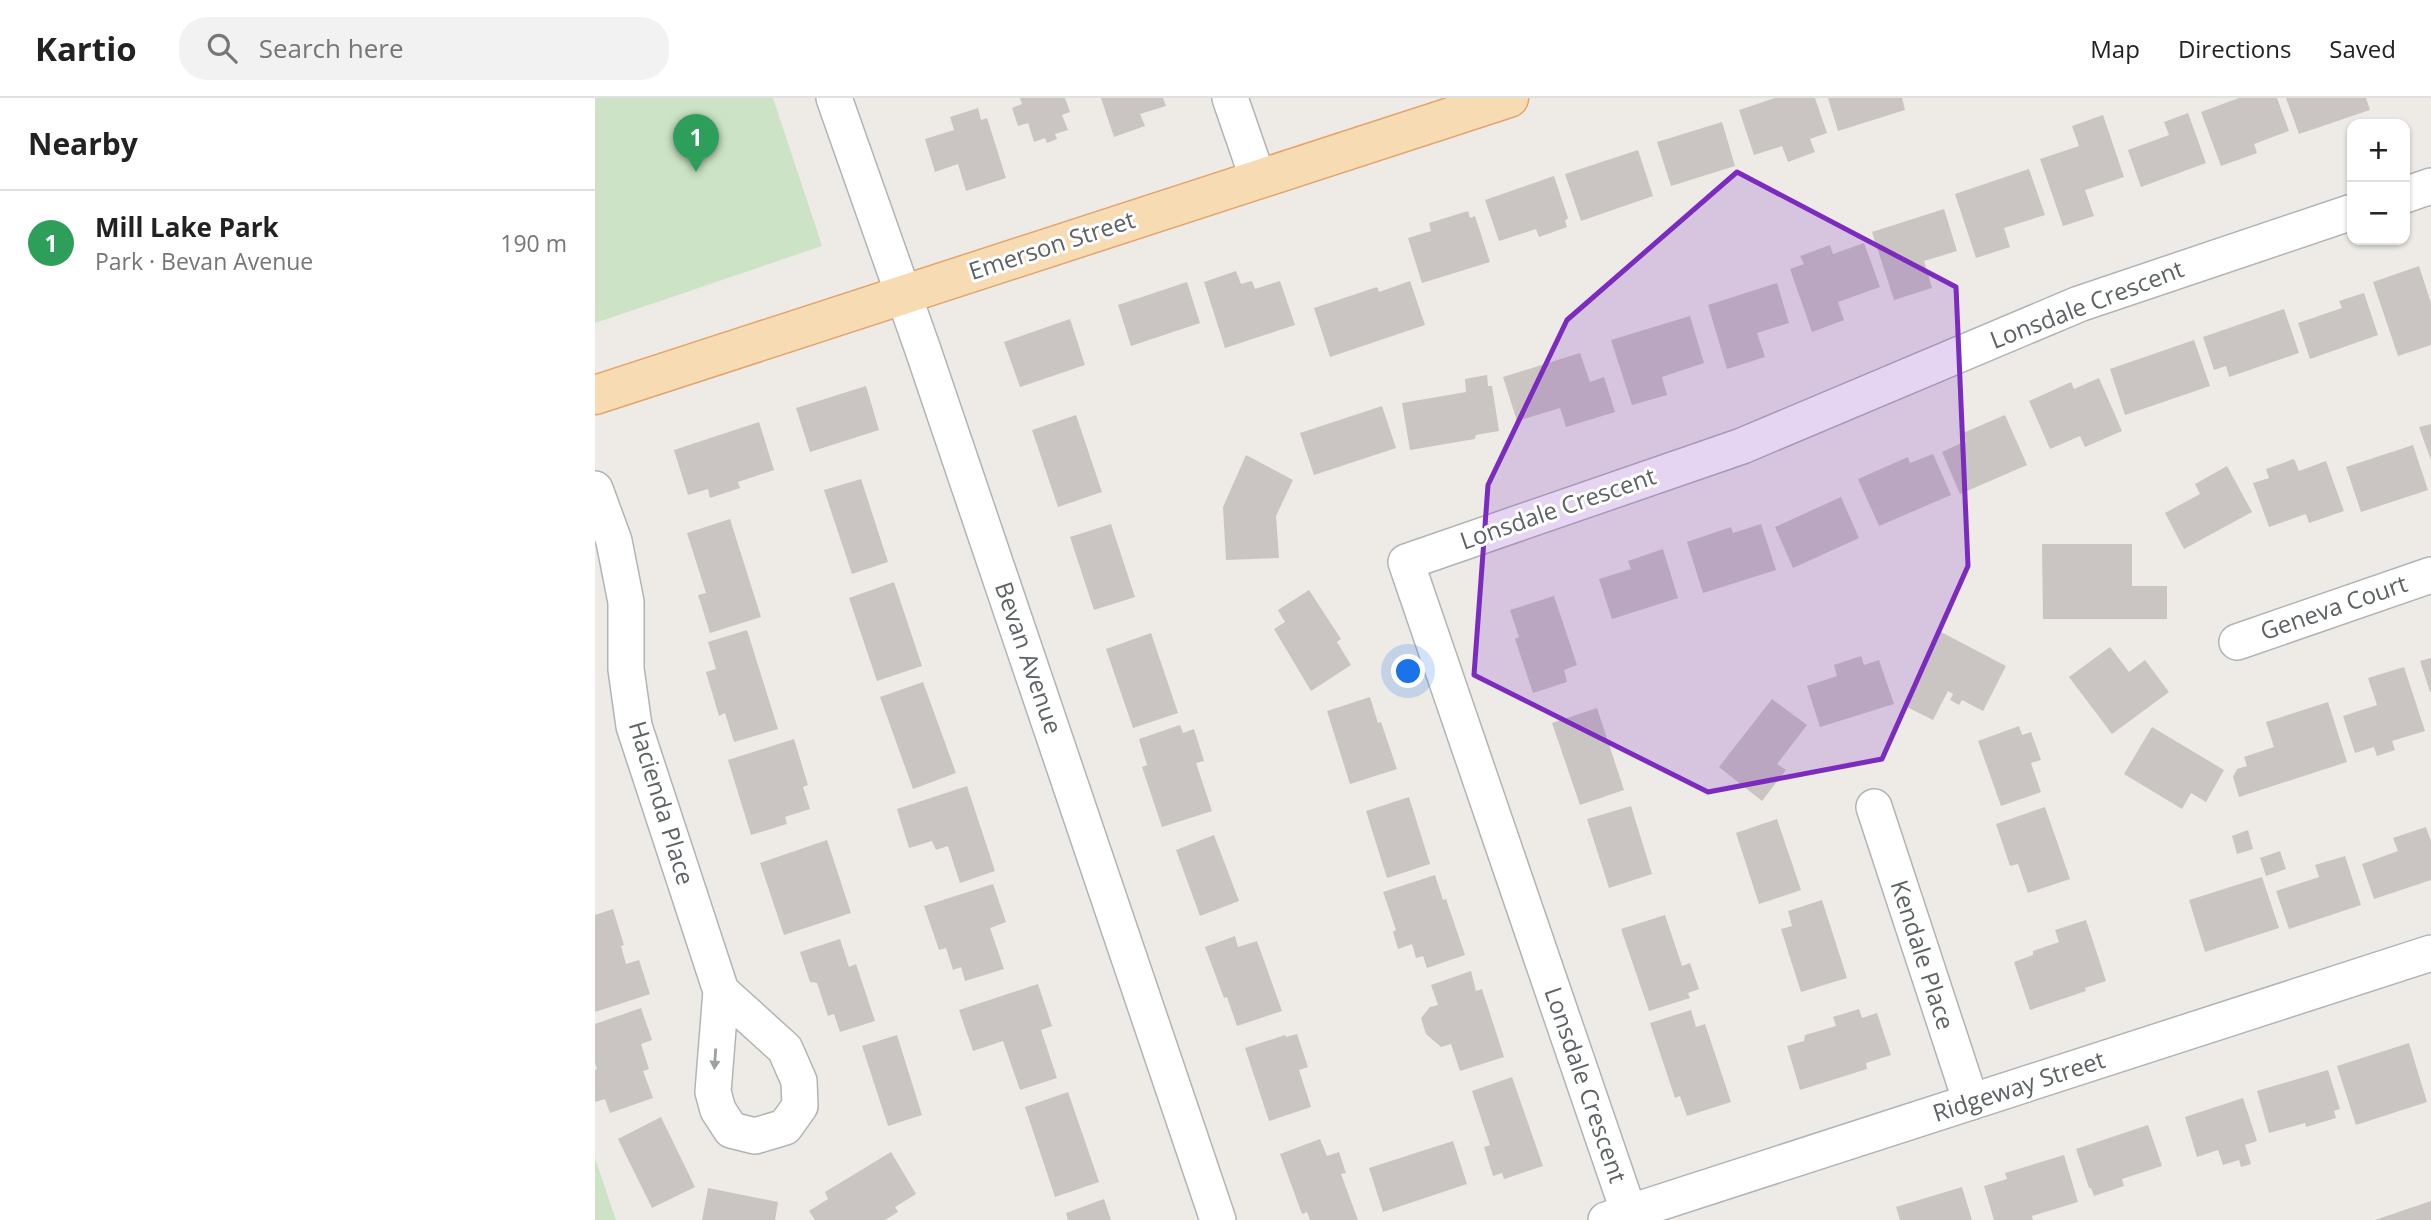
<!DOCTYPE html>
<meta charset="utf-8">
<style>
:root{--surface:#fff;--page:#f2f2f2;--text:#222;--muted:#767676;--line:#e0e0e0;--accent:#1a73e8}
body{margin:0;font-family:"Open Sans",sans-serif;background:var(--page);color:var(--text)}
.controls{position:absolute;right:21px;top:21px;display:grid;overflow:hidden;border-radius:14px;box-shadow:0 2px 5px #0004}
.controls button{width:63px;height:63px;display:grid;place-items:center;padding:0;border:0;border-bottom:2px solid var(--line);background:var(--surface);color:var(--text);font:35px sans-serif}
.you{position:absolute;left:814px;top:574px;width:24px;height:24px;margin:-18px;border:5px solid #fff;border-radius:50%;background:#1a73e8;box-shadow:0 0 0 10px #1a73e833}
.badge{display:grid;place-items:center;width:46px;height:46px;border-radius:50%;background:var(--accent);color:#fff;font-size:23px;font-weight:700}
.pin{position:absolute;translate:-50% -58px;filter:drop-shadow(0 2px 4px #0008)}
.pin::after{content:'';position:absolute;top:37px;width:24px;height:21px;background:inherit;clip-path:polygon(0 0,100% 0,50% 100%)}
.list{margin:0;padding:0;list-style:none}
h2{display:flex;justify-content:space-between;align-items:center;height:91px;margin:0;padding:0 28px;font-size:30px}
h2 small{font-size:23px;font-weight:400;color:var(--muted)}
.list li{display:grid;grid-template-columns:46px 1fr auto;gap:21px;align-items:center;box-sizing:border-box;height:105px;padding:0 28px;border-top:2px solid var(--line)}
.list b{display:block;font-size:26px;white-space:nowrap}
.list p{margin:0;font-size:23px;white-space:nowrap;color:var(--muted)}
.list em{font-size:23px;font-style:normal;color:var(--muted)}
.icon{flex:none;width:38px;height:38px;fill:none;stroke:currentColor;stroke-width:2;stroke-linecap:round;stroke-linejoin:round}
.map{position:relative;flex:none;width:1836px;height:1122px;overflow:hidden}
header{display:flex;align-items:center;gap:42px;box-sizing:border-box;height:98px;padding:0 35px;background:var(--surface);border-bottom:2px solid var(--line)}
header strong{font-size:33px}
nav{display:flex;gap:38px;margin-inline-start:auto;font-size:24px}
.search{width:490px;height:63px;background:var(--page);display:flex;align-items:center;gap:18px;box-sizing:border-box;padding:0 24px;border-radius:28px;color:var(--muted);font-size:26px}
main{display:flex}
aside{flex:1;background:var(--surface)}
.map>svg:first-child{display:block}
.green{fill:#cce3c5}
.building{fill:#cac5c2}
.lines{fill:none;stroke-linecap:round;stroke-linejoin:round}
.minor-casing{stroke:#b1b4b6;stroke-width:38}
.major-casing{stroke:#e2a56b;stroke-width:41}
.minor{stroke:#fff;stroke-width:35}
.major{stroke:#f6dbb3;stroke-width:38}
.oneway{fill:#9ea1a2}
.marked{fill:#7b2cbf;fill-opacity:0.2;stroke:#7b2cbf;stroke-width:5;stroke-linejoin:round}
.labels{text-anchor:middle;stroke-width:6;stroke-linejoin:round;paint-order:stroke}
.street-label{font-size:24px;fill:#5d6264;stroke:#fff}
</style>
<header>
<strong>Kartio</strong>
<div class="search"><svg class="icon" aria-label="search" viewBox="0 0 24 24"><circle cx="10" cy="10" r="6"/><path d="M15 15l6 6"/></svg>Search here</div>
<nav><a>Map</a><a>Directions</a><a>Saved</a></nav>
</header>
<main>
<aside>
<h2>Nearby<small></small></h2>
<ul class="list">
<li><span class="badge" style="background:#2e9e5b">1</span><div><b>Mill Lake Park</b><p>Park · Bevan Avenue</p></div><em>190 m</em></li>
</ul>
</aside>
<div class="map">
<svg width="1836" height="1122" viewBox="0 0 1836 1122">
<rect width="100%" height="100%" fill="#eeeae6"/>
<g class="green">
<path d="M0,0H178L227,148L0,225Z"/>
<path d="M0,1060L21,1122H0Z"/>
</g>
<g class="building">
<path d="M425,0H470L475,14L467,17L473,32L460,36L462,41L452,45L450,40L439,44L433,25L423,28L417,10L427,6Z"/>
<path d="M506,0H568L571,8L545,16L550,28L519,39Z"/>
<path d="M1180,0H1220L1232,35L1215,41L1220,54L1193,64L1187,48L1159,57L1144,12Z"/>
<path d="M1233,0H1307L1310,12L1243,33Z"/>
<path d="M1644,0H1682L1694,33L1659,46L1662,55L1626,68L1606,14Z"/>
<path d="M1691,0H1771L1775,12L1704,36Z"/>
<path d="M383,10L386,22L392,20L411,80L371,93L363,66L340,74L330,41L359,32L355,19Z"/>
<path d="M1593,15L1611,65L1546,89L1533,52L1574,37L1569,24Z"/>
<path d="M1508,17L1529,79L1490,92L1499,118L1468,128L1445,61L1484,48L1477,28Z"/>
<path d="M1127,24L1140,68L1076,88L1062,44Z"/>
<path d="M1043,52L1058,98L986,123L970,76Z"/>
<path d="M1434,71L1450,117L1409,130L1415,149L1381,160L1360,96Z"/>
<path d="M959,78L973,120L970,123L972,129L944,139L941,131L904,143L890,102Z"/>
<path d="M1349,111L1362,153L1329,163L1337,190L1299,202L1277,134Z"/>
<path d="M873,113L875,120L880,118L895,164L827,185L813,140L836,133L834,125Z"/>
<path d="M1269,145L1285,189L1243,204L1249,222L1217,234L1195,171L1209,166L1205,158L1235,147L1238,156Z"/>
<path d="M1824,168L1836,205V247L1803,258L1778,184Z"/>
<path d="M641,173L646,186L657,183L660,191L685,183L700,227L630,250L609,184Z"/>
<path d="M815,183L830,227L735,259L719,210L782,189L784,194Z"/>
<path d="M592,184L605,225L536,248L523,207Z"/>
<path d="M1182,185L1194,225L1162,235L1170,259L1132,271L1113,207Z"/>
<path d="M1769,195L1783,237L1715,261L1703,225L1747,210L1744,203Z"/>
<path d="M1689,211L1704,255L1634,279L1631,268L1619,272L1608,239Z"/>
<path d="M1095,218L1109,265L1067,279L1072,297L1037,307L1016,242Z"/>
<path d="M475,221L490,267L425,289L409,244Z"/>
<path d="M1599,242L1615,288L1530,317L1515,271Z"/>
<path d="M985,255L995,284L1009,279L1020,314L971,329L965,310L922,323L908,279Z"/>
<path d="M892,277L893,288H897L904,333L881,337L880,341L815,352L807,305L871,294L870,281Z"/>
<path d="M1504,280L1527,333L1490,349L1485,338L1455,351L1434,303L1476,284L1479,291Z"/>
<path d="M271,288L284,332L215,354L201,310Z"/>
<path d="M787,308L801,350L719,377L705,335Z"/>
<path d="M481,317L507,394L463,409L437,332Z"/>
<path d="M1410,317L1432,367L1365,396L1347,354L1371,343L1368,335Z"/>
<path d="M164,324L179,372L143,384L145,390L115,400L113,391L93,397L79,352Z"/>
<path d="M1836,326V362L1824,329Z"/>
<path d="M1818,347L1833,392L1766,414L1751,369Z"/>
<path d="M1338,356L1356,397L1284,428L1263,381L1313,359L1315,365Z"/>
<path d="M651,357L698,382L681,418L684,460L631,462L628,409Z"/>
<path d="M1699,361L1704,373L1731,363L1749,413L1714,425L1711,416L1674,429L1658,385L1674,380L1671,371Z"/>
<path d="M1632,368L1657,414L1589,451L1570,415L1605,396L1600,386Z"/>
<path d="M266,381L293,464L257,476L229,392Z"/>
<path d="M1246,399L1264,440L1198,470L1180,429Z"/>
<path d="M135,421L166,519L115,535L103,497L111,495L92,435Z"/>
<path d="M516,426L540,499L499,512L475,439Z"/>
<path d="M1166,426L1181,472L1108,495L1092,444L1136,429L1138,435Z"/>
<path d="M1447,446H1537V488H1572V521H1448Z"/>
<path d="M1068,451L1083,500L1017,521L1004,481L1036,471L1033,463Z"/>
<path d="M299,484L327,568L282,583L254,500Z"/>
<path d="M714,492L746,541L742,544L756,567L716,593L679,531L690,524L683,512Z"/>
<path d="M959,498L982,567L969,572L972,584L938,595L920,541L924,539L915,512Z"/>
<path d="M152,532L183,631L139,644L130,615L124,618L111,574L121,571L113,544Z"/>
<path d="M1346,534L1411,568L1388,613L1367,602L1364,607L1355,602L1358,596L1353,593L1338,622L1308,607Z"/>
<path d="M556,535L583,615L538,630L511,551Z"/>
<path d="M1515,549L1534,574L1550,562L1574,594L1517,636L1474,579Z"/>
<path d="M1266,558L1269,567L1284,562L1299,606L1225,629L1212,588L1242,578L1239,567Z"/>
<path d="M1836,560V594H1835L1825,563Z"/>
<path d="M1809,569L1830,633L1797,643L1800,652L1782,658L1779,649L1760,655L1748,618L1782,607L1773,580Z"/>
<path d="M328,584L361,675L318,691L285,599Z"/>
<path d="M775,599L783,625L786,624L802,671L755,686L732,613Z"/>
<path d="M1177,601L1212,627L1182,666L1191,672L1167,703L1124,669Z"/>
<path d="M1733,604L1752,664L1644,699L1638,679L1642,671L1652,668L1649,659L1679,649L1671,624Z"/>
<path d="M1002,610L1029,692L985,707L957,625Z"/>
<path d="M585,627L588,635L599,631L609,663L601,665L617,713L567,729L547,669L552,667L544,641Z"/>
<path d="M1424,628L1427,637L1436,634L1446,662L1436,665L1446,694L1406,708L1383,643Z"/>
<path d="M1557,629L1629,672L1611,704L1596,695L1587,711L1529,676Z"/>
<path d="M199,641L213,687L208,689L215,711L190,719L192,726L156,737L133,662Z"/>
<path d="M372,688L400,773L365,785L353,748L341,752L337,743L314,750L302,711Z"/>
<path d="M814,699L835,766L792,780L771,713Z"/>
<path d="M1036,708L1057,776L1014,790L992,721Z"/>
<path d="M1450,709L1475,781L1433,795L1423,766L1415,768L1401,726Z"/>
<path d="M1182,721L1206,792L1164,806L1141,735Z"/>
<path d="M1831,729L1836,743V782L1779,801L1767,766L1803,753L1798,740Z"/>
<path d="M1653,732L1658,751L1642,756L1637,738Z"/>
<path d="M619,737L644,803L605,818L581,752Z"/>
<path d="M232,742L256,815L189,837L165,765Z"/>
<path d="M1685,753L1691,771L1671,778L1665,760Z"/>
<path d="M1750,758L1766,807L1694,831L1681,793L1724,779L1720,767Z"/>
<path d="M840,777L848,802L851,801L870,857L832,870L828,858L821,860L817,846L803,851L798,834L801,832L788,794Z"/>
<path d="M1667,779L1684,830L1610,854L1594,802Z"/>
<path d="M398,786L411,824L395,830L409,871L370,883L366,869L358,872L351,850L344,852L329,808Z"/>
<path d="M1227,802L1252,880L1206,894L1186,831L1197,828L1193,813Z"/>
<path d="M18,811L29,847L26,848L31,866L44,862L55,896L0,914V817Z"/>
<path d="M1070,817L1087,868L1095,865L1104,891L1093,895L1095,900L1054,913L1026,831Z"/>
<path d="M1491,822L1511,883L1490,890L1491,893L1435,912L1419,864L1438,857V853L1464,844L1460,832Z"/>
<path d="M640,838L643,849L662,843L687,913L642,928L632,899L629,900L610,849Z"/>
<path d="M245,841L254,869L261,866L280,923L245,934L239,916L233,918L222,885L215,884L205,854Z"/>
<path d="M876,873L881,893L887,891L909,959L865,973L856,946L846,949L831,936L826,920L835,909L843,907L836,887Z"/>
<path d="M443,886L457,928L446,932L462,980L425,992L408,943L378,953L364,912Z"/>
<path d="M46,910L57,942L46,946L54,971L48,973L58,1000L15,1015L10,1001L0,1004V972L2,971L0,965V926Z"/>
<path d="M1264,911L1267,920L1282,915L1296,957L1271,965L1272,971L1205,992L1192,948L1209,943L1210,937L1241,928L1238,919Z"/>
<path d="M1096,912L1101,929L1110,926L1136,1004L1092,1018L1085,998L1080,1000L1055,925Z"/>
<path d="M702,936L713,969L704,972L716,1009L674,1023L650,950L690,937L691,939Z"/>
<path d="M302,937L327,1017L293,1028L267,948Z"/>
<path d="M1814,945L1832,1004L1761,1027L1742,968Z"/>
<path d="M1733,972L1745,1011L1739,1013L1741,1020L1711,1029L1710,1025L1674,1035L1662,993Z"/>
<path d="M917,979L948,1068L909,1081L907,1075L898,1078L889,1049L895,1047L877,993Z"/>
<path d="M473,994L504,1084L460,1099L430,1009Z"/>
<path d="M1648,1000L1662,1043L1650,1047L1656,1066L1646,1069L1644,1062L1628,1067L1623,1052L1602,1059L1590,1019Z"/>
<path d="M66,1019L100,1089L57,1110L23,1041Z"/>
<path d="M1553,1027L1567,1068L1527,1081L1529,1088L1499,1098L1496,1090H1494L1481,1051Z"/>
<path d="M725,1041L732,1058L744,1054L751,1075L746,1076L763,1122H715L712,1114L707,1116L685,1056Z"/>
<path d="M858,1043L872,1086L788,1114L774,1070Z"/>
<path d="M296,1054L321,1096L300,1109L303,1114L290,1122H220L214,1113L233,1101L230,1094Z"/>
<path d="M1469,1057L1483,1104L1437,1118L1438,1122H1399L1389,1088L1412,1081L1410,1075Z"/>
<path d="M1367,1089L1377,1122H1305L1301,1109Z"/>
<path d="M113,1090L183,1104L180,1122H107Z"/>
<path d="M509,1101L516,1122H473L471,1115Z"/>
<path d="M1836,1103V1122H1780Z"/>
</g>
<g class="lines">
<defs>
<g id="minor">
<path d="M239,0L328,252L623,1122"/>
<path d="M635,0L663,81"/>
<path d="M1810,97L1836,88"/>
<path d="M0,391L19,443L31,504V571L39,628L126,893L118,994L123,1012L136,1032L160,1038L190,1029L205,1008L204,983L190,951L126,893"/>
<path d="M1642,544L1836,477"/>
<path d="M1279,709L1376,1004"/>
<path d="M1034,1115L811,464L1147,348L1484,206L1757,114"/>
<path d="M1011,1122L1836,855"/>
</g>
<path id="major" d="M0,297L914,0"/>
</defs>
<use href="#minor" class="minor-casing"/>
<use href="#major" class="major-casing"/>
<use href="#minor" class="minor"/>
<use href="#major" class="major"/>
</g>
<defs><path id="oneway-solid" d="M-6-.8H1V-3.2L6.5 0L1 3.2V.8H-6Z" transform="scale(1.75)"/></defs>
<use class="oneway" href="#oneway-solid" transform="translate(120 961) rotate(94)"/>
<path class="marked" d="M1142,74L1361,189L1373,468L1287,661L1113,694L879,577L893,387L972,222Z"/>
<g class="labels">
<g class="street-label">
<text transform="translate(457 148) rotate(-18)" y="8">Emerson Street</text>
<text transform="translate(1492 207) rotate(-21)" y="8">Lonsdale Crescent</text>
<text transform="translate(963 411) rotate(-19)" y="8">Lonsdale Crescent</text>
<text transform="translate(1739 510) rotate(-19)" y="8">Geneva Court</text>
<text transform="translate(433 560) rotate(71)" y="8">Bevan Avenue</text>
<text transform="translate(66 705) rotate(73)" y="8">Hacienda Place</text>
<text transform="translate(1327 857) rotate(72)" y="8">Kendale Place</text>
<text transform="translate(990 987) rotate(71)" y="8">Lonsdale Crescent</text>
<text transform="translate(1424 989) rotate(-18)" y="8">Ridgeway Street</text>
</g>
</g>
</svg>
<div class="controls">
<button>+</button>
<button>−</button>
</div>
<div class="you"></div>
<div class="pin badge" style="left:101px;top:74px;background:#2e9e5b">1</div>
</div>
</main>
